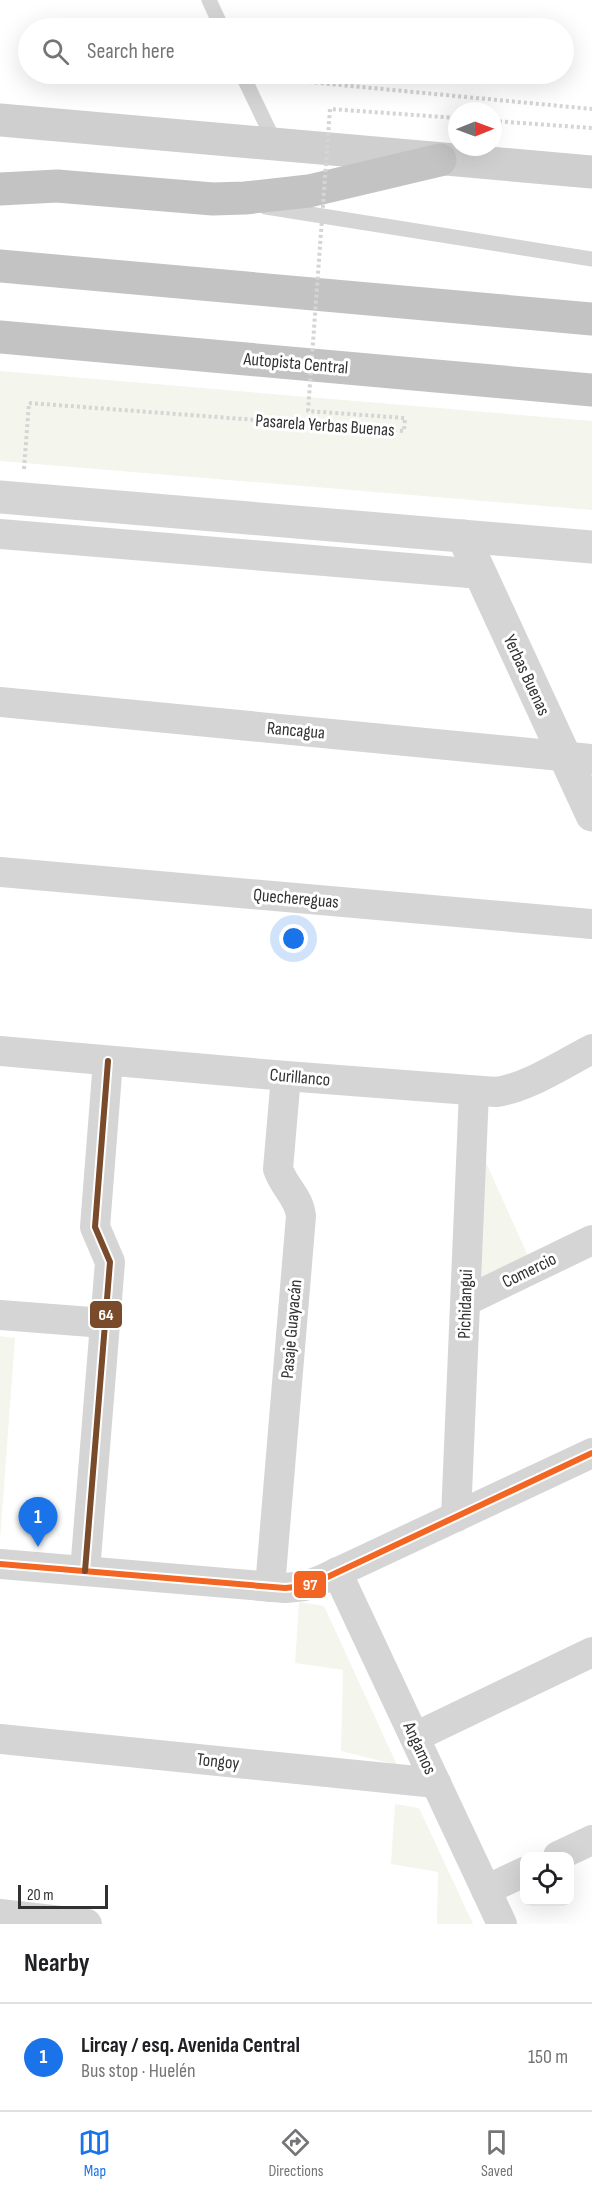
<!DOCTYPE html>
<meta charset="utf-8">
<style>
:root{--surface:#fff;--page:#f6f6f6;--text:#202124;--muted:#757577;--line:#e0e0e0;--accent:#1a73e8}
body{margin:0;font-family:"Sofia Sans Condensed",sans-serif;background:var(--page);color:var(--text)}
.controls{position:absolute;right:18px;bottom:18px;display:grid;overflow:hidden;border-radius:12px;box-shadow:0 6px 24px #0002}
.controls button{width:54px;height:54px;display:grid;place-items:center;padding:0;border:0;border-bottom:2px solid var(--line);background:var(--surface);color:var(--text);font:30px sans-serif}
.compass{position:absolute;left:448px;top:102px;width:54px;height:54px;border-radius:50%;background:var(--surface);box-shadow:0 6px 24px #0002;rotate:89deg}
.scale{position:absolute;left:18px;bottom:15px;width:90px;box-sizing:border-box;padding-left:6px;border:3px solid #313131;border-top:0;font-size:16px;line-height:21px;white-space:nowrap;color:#313131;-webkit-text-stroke:4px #fff;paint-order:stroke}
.you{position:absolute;left:294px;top:939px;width:21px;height:21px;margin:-15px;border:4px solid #fff;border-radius:50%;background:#1a73e8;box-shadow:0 0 0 9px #1a73e833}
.badge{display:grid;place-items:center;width:39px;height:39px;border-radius:50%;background:var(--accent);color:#fff;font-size:20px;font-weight:700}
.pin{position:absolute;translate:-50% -50px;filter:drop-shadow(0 2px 3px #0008)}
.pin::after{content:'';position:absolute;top:32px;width:21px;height:18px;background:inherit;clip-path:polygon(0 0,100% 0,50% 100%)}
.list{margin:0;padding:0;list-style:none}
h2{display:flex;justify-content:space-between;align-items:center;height:78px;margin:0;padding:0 24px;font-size:26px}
h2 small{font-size:20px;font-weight:400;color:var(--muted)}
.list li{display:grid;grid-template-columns:39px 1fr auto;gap:18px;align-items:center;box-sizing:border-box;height:108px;padding:0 24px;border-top:2px solid var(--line)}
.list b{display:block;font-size:22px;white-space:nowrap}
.list p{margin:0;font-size:20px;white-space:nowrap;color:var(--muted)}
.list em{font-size:20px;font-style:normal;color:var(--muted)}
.icon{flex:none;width:33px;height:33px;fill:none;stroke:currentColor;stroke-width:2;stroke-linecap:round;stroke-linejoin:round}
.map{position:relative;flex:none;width:592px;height:1924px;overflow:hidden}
.search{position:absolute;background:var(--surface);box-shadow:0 6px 24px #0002;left:18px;right:18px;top:18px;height:66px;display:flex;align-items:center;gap:15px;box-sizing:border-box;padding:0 21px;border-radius:33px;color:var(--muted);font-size:22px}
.sheet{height:186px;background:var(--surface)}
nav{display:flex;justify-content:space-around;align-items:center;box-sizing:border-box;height:84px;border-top:2px solid var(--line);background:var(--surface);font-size:16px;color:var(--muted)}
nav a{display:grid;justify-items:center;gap:3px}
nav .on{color:var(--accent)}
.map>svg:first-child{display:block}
.green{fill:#f4f6ed}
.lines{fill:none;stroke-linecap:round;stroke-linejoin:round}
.path{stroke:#d5d5d5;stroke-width:4;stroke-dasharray:3 3;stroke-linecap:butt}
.service{stroke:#d5d5d5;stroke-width:15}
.minor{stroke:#d5d5d5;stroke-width:30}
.tertiary{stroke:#d5d5d5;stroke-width:33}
.secondary{stroke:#cfcfcf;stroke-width:33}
.motorway{stroke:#c3c3c3;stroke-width:33}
.path-bridge{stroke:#d5d5d5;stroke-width:4;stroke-dasharray:3 3;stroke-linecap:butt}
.bus-1-casing{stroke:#fff;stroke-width:10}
.bus-2-casing{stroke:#fff;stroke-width:10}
.bus-1{stroke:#f26522;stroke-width:6}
.bus-2{stroke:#7a4b2a;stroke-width:6}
.labels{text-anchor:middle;stroke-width:6;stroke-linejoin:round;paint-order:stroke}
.street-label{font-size:18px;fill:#313131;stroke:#fff}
.line-badge{stroke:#fff;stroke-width:2}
.badge-label{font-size:16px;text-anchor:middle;font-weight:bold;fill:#fff}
</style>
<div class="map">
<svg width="592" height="1924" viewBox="0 0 592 1924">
<rect width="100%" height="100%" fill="#fff"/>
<g class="green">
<path d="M0,371L592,421V510L0,461Z"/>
<path d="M474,1136L530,1260L473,1288Z"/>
<path d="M0,1336L15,1338L0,1541Z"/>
<path d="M299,1602L324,1606L397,1765L341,1751L343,1670L295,1663Z"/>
<path d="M395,1804L419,1808L473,1924H437L438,1872L391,1864Z"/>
</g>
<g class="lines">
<g class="path">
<path d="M267,78L592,109"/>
<path d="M493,121L592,128"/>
<path d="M24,469L29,403"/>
</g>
<g class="service">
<path d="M209,0L222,28"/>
<path d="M242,74L276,145"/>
<path d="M266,207L592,259"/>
</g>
<g class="minor">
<path d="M0,534L481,574"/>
<path d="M0,702L592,759"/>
<path d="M0,872L592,924"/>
<path d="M0,1051L286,1076L496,1092C527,1088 563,1064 592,1049"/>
<path d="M466,1301L592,1240"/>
<path d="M0,1315L104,1323"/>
<path d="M456,1517L474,1092"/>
<path d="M0,1564L285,1588L305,1586L321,1580L592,1453"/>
<path d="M85,1571L110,1262L95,1227L108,1061"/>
<path d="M337,1572L502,1924"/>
<path d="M270,1587L301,1216C299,1197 284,1187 278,1169L286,1076"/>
<path d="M415,1737L592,1652"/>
<path d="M0,1739L436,1783"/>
<path d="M558,1856L592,1840"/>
<path d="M486,1890L524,1872"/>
<path d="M0,1914L87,1924"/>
</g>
<g class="tertiary">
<path d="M0,497L592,547"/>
<path d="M463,536L592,815"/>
</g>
<path class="secondary" d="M0,120L592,172"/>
<g class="motorway">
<path d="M0,189L57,186L213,199L245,198L309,191L440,160"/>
<path d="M0,266L592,319"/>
<path d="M0,337L592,390"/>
</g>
<path class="path-bridge" d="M29,403L404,431L405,418L308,411L330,109L457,118"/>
<defs>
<path id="bus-1" d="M0,1564L285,1588L305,1586L321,1580L592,1453"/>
<path id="bus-2" d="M85,1571L110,1262L95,1227L108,1061"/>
</defs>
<use href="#bus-1" class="bus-1-casing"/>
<use href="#bus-2" class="bus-2-casing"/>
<use href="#bus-1" class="bus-1"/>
<use href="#bus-2" class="bus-2"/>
</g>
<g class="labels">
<g class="street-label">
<text transform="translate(296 363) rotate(5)" y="6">Autopista Central</text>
<text transform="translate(325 425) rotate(4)" y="6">Pasarela Yerbas Buenas</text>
<text transform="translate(527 675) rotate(65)" y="6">Yerbas Buenas</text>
<text transform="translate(296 730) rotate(5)" y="6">Rancagua</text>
<text transform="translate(296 898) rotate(5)" y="6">Quechereguas</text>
<text transform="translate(300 1077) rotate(5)" y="6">Curillanco</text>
<text transform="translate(529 1270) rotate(-26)" y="6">Comercio</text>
<text transform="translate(465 1304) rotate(-88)" y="6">Pichidangui</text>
<text transform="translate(291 1329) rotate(-85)" y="6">Pasaje Guayacán</text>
<text transform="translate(420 1748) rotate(65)" y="6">Angamos</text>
<text transform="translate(218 1761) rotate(6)" y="6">Tongoy</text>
</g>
</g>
<g class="line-badge">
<rect x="89" y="1300" width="34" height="29" rx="6" fill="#7a4b2a"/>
<rect x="293" y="1570" width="34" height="29" rx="6" fill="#f26522"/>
</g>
<g class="badge-label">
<text x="106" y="1320">64</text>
<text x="310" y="1590">97</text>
</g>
</svg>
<div class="controls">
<button><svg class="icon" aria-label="locate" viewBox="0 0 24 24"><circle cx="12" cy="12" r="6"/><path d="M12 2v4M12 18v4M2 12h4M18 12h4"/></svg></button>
</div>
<svg class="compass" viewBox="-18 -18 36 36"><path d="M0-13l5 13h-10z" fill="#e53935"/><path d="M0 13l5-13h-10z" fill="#757577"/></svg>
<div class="scale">20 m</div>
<div class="you"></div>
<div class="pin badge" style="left:38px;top:1547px">1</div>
<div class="search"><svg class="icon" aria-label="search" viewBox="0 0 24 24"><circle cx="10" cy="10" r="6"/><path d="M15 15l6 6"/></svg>Search here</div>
</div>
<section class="sheet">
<h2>Nearby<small></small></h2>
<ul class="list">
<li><span class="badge">1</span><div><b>Lircay / esq. Avenida Central</b><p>Bus stop · Huelén</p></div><em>150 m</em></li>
</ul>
</section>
<nav>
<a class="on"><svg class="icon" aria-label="map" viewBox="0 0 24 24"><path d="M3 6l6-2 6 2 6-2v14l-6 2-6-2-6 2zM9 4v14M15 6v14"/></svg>Map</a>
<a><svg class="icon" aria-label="directions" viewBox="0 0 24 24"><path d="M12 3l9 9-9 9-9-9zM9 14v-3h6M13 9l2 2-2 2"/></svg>Directions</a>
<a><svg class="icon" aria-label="saved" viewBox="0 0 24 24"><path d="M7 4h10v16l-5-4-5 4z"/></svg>Saved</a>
</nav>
